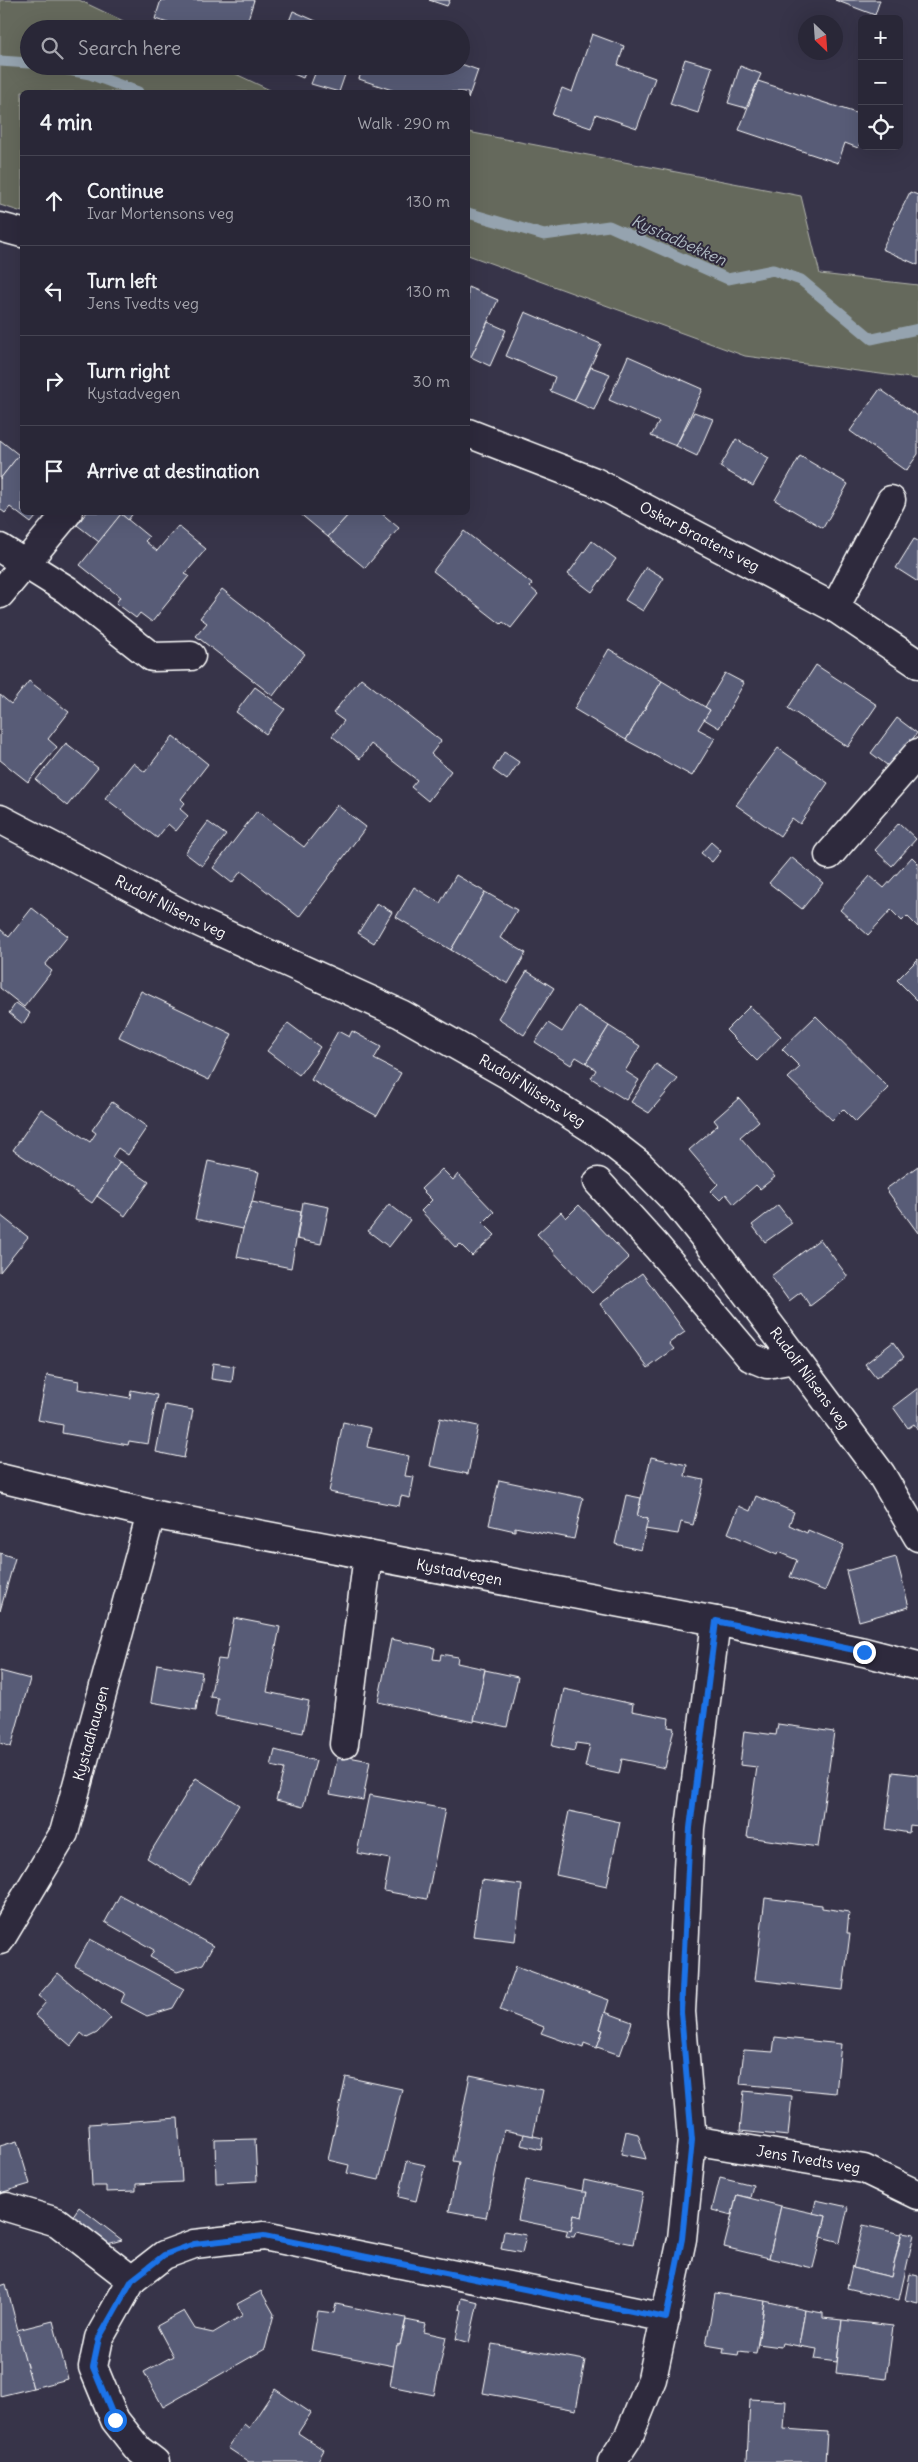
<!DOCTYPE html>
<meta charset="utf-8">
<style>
:root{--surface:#292737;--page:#353342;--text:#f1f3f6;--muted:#a5a5ad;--line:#454452}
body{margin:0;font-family:Delius,sans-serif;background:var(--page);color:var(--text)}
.controls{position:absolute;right:15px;top:15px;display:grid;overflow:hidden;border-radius:8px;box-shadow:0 5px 20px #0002}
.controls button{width:45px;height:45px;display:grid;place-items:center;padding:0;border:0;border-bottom:1px solid var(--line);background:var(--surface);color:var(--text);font:25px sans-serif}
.compass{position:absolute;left:798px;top:15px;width:45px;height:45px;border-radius:50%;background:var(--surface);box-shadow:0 5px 20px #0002;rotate:155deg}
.stop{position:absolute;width:15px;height:15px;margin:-11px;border:4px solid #1a73e8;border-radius:50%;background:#fff}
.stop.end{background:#1a73e8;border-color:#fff;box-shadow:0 1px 5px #0008}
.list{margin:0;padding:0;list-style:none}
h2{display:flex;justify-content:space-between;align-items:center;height:65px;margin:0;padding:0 20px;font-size:21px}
h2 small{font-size:16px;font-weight:400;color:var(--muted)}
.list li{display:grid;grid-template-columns:32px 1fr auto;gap:15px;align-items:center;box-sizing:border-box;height:90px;padding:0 20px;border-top:1px solid var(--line)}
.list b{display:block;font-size:19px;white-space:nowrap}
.list p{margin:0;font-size:16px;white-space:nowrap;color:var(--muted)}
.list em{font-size:16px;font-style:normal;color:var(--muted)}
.icon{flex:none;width:28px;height:28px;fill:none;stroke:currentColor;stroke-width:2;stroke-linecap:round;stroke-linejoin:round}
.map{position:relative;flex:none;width:918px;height:2462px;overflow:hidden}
.search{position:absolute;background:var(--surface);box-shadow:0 5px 20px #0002;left:20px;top:20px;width:450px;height:55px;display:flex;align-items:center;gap:12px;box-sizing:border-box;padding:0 18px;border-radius:28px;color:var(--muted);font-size:19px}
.panel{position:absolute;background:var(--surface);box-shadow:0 5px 20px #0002;left:20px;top:90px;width:450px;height:425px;border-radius:8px}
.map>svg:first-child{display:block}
.green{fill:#65695b;stroke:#b2b4ad}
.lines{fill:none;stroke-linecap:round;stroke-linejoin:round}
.stream{stroke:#95a3af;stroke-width:11}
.building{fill:#585b77;stroke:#fff}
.minor-casing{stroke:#fff;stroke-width:31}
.minor{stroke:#2f2a3d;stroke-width:28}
.route{stroke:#1a73e8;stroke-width:6}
.labels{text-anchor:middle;stroke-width:4;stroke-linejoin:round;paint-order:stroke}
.street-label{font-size:15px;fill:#fff;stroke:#2f2a3d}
.water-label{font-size:16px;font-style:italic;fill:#afbac3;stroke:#2f2a3d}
</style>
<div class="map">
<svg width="918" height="2462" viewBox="0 0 918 2462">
<rect width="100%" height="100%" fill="#373449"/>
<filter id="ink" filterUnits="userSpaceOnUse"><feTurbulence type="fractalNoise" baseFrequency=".02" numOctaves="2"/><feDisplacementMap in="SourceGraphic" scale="10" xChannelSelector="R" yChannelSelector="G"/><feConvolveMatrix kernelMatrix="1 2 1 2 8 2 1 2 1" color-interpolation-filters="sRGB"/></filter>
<g filter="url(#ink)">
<g class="green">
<path d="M0,0H79L140,29H29V66H219L274,92H22V212L0,205Z"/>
<path d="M468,132L801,196L820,274L918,285V379L745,356L468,255Z"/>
</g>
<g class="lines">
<g class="stream">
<path d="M0,61L29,63"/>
<path d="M47,66L90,74L138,92"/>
<path d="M468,213L544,235L609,226L728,279L773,270L801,280L872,339L918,329"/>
</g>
</g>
<g class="building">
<path d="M161,0H254L245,29H187L155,19Z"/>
<path d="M429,0H450L447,6Z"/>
<path d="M835,0H880L875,15Z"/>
<path d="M293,11L325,25L323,29H286Z"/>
<path d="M592,34L624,46L618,65L655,78L637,128L596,114L591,128L552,115L562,88L572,92Z"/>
<path d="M685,59L712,67L698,113L670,104Z"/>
<path d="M461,64L478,70L468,99V92H398L359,79L363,66H461Z"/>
<path d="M275,66H308L303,78Z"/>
<path d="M318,66H348L339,92L311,84Z"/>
<path d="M740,66L761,74L746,108L728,103Z"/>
<path d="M758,81L862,115V136L858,148L845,143L838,163L739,130Z"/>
<path d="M910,192L918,195V265L882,249Z"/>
<path d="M468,287L498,300L471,357L468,356Z"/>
<path d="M525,312L601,344L574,401L550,391L555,377L506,356Z"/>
<path d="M488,322L506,330L490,366L471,357Z"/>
<path d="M628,356L703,389L676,446L651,436L659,422L609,400Z"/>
<path d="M591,367L610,374L594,410L574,401Z"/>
<path d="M880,389L918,416V454L906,471L850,431Z"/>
<path d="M694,412L713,419L697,456L676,446Z"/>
<path d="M736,439L769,458L753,486L720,467Z"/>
<path d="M0,440L19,455L0,479Z"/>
<path d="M22,451V512H40L31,523L10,507L5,513L0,509V479Z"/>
<path d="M800,456L848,484L823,528L775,500Z"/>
<path d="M87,512H134L128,520L121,514L99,542L77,525Z"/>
<path d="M298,512H351L328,537Z"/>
<path d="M351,512H380L399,528L365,568L328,537Z"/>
<path d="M121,514L149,537L145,541L157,551L178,526L206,549L185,574L189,576L152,622L140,613L136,618L116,603L120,597L80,565Z"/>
<path d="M464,531L532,584L530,587L538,594L511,628L503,622L501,624L433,571Z"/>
<path d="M914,539L918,541V582L896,568Z"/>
<path d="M592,541L616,559L592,592L568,574Z"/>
<path d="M646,567L664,578L643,611L625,600Z"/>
<path d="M222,589L305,654L273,696L196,636L207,623L200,618Z"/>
<path d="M609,649L662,681L626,740L574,709Z"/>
<path d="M816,665L877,705L848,747L788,708Z"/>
<path d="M725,673L744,683L719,728L704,719L710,710L705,707Z"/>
<path d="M361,678L441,741L431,754L451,771L428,801L411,787L417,780L371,744L360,759L332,736L344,721L333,713Z"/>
<path d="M29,681L69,712L48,739L57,747L28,782L0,760V695L11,704Z"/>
<path d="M662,681L710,710L698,729L715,738L692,776L626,740Z"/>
<path d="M255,687L285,709L266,734L236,712Z"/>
<path d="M897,718L917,733L891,768L871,753Z"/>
<path d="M173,736L208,764L181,799L185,803L180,809L188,816L176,831L168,824L157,838L105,798L133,763L145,772Z"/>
<path d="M66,743L98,768L67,806L36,780Z"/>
<path d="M778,748L828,783L800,824L792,818L780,836L736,805Z"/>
<path d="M504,752L519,762L507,780L493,770Z"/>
<path d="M337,805L366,827L299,917L241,871L232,883L213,868L257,811L304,847Z"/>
<path d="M208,822L226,835L202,866L185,853Z"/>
<path d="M899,823L916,839L892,866L875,850Z"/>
<path d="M711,842L721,851L712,862L701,853Z"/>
<path d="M791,857L823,883L802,909L769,883Z"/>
<path d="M912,857L918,863V927L907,916L902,921L891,910L868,935L840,910L870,876L884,888Z"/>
<path d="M456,875L485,892L451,950L396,917L414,887L440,903Z"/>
<path d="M485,892L517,910L500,938L526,953L508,984L451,950Z"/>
<path d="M377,903L392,912L374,943L358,933Z"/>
<path d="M32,908L68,936L45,965L52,971L24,1007L0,988V929L9,937Z"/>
<path d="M918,959V1001L897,980Z"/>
<path d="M527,971L554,988L524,1035L498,1018Z"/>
<path d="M141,991L232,1034L209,1080L119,1037Z"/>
<path d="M16,1003L30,1013L23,1024L9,1013Z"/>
<path d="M578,1006L609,1026L586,1063L576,1057L571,1065L535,1042L548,1023L562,1032Z"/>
<path d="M750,1006L781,1036L757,1061L726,1030Z"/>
<path d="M816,1016L889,1088L856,1122L843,1109L832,1120L788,1078L800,1067L782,1049Z"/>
<path d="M288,1023L320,1047L299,1075L267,1051Z"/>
<path d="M609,1026L640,1046L625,1071L639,1080L626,1100L591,1078L596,1070L586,1063Z"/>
<path d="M338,1031L349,1037L352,1031L381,1047L374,1059L401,1073L377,1116L311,1080Z"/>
<path d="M656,1064L678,1079L649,1113L631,1102Z"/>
<path d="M739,1098L759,1121L740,1137L775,1177L760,1189L756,1185L734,1204L726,1194L720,1200L711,1191L718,1184L689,1150L718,1125L714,1120Z"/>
<path d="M112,1102L147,1127L128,1155L118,1148L112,1157L120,1162L92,1203L13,1150L41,1109L90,1142L96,1133L92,1130Z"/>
<path d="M208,1161L259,1172L252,1202L243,1229L195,1219Z"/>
<path d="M120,1162L149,1182L125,1216L97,1196Z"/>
<path d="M918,1166V1233L886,1189Z"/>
<path d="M442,1169L453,1180L458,1174L494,1212L483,1223L495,1235L472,1256L460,1244L456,1248L421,1211L432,1200L421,1189Z"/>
<path d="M252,1202L301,1212L291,1268L237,1257L243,1229Z"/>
<path d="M303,1202L329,1207L321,1244L297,1239Z"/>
<path d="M389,1204L410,1220L389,1247L368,1231Z"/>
<path d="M579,1205L629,1258L592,1293L537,1234L561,1212L566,1218Z"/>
<path d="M778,1205L792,1223L765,1242L752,1225Z"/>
<path d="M0,1215L28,1237L0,1272Z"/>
<path d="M820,1239L848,1277L810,1306L801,1292L789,1301L771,1276Z"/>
<path d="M642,1273L685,1332L669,1343L674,1349L648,1368L600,1304Z"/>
<path d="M893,1342L904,1357L876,1378L865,1364Z"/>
<path d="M213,1363L234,1366L232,1382L211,1379Z"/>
<path d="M47,1375L79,1381L78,1389L130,1398L131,1390L157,1395L148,1444L129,1441L128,1445L62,1433L63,1425L38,1420Z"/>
<path d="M918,1388V1430L914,1424L908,1428L893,1407Z"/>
<path d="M165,1405L193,1410L184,1458L156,1452Z"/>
<path d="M440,1418L478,1426L468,1474L430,1466Z"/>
<path d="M343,1422L371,1428L367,1447L409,1456L405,1476L414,1477L410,1498L401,1496L399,1506L329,1492Z"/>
<path d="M651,1457L687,1465L685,1476L704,1480L693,1525L681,1522L678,1534L645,1529L648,1519L637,1516Z"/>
<path d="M499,1480L583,1498L574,1539L515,1527V1531L489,1525Z"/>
<path d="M626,1495L641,1498L637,1516L648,1519L641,1550L615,1544Z"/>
<path d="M756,1496L794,1512L789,1525L807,1533L808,1530L844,1545L825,1591L790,1577L797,1560L778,1552L777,1555L728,1533L739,1506L750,1511Z"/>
<path d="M0,1553L15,1558L0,1611Z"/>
<path d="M896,1557L909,1607L859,1621L846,1571Z"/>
<path d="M234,1618L280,1627L267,1692L309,1701L303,1733L215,1716L218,1698L210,1697L218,1659L226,1660Z"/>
<path d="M391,1639L435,1648L433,1659L440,1660L441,1654L458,1657L457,1663L485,1669L474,1722L378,1702Z"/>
<path d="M157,1664L202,1672L196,1710L151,1702Z"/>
<path d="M485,1670L518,1677L507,1727L474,1720Z"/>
<path d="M0,1671L30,1679L11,1747L0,1743Z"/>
<path d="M564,1689L633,1704L632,1711L669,1718L668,1727L674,1728L665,1768L622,1759L619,1774L585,1767L590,1745L576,1743L574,1751L552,1746Z"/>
<path d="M778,1724L834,1732L818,1847L747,1837L757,1767L740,1765L744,1731L776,1735Z"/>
<path d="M275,1750L316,1761L303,1807L276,1800L284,1769L271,1766Z"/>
<path d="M338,1755L370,1761L363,1800L330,1794Z"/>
<path d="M893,1772L918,1775V1826L910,1825L909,1833L886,1829Z"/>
<path d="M196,1778L239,1805L190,1885L147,1858Z"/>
<path d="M369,1795L445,1809L427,1899L384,1891L390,1859L357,1853Z"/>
<path d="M569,1811L620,1822L607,1886L556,1875Z"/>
<path d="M481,1880L522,1885L515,1941L473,1936Z"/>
<path d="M120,1895L213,1946L203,1964L177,1972L150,1957L154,1950L105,1922Z"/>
<path d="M765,1898L822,1905V1908L849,1912L847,1933H850L843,1990L755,1980Z"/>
<path d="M90,1939L184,1989L173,2008L147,2016L121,2002L125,1993L75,1966Z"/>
<path d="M516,1966L609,2000L600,2029L603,2030L597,2048L584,2043L583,2048L541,2033L544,2027L500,2010Z"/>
<path d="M58,1973L111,2018L97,2033L87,2038L81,2033L71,2046L35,2015L46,2002L38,1996Z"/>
<path d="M605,2012L632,2022L620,2055L597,2047L603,2030L600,2029Z"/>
<path d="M775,2037L841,2044L836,2093L740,2084L744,2050L773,2052Z"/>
<path d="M470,2075L543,2090L533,2136L504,2130L486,2218L449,2211L459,2162L453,2161Z"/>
<path d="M346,2077L402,2089L379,2180L347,2173L349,2165L328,2160Z"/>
<path d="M744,2091L792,2096L788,2136L740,2131Z"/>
<path d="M178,2118L182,2182L136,2184V2191L106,2192V2186H92L89,2124Z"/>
<path d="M626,2131L638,2134L646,2159L621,2154Z"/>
<path d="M524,2134L543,2138L541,2150L521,2145Z"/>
<path d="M255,2139L257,2181L216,2183L215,2140Z"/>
<path d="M17,2141L30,2184L0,2193V2146Z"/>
<path d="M407,2161L425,2165L416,2201L399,2197Z"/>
<path d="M720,2177L753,2185L750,2198L737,2195L732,2215L712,2210Z"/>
<path d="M526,2180L587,2192L582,2217L574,2215L571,2231L518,2220Z"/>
<path d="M584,2180L643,2193L633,2244L576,2232L574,2237L566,2236L568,2230L571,2231L574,2215L582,2217L587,2192H582Z"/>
<path d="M737,2195L781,2206L769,2258L724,2247Z"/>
<path d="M816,2200L848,2207L840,2242L821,2237L826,2216L813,2214Z"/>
<path d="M781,2206L826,2216L813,2268L769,2258Z"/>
<path d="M79,2207L122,2240L100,2246L70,2220Z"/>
<path d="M863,2225L901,2234L891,2277L853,2268Z"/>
<path d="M504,2231L526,2235L522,2253L501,2249Z"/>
<path d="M902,2232L914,2234L899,2300L847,2288L852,2266L853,2268L891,2277Z"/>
<path d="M910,2274L918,2276V2303L905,2300Z"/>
<path d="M6,2284L33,2388L0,2396V2286Z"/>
<path d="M261,2291L274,2314L265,2349L163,2407L144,2372L173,2356L157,2326L184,2311L195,2329L213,2333L243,2315L237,2304Z"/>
<path d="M715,2293L765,2301L756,2353L739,2351L738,2355L723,2353L724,2348L706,2345Z"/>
<path d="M461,2298L478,2302L469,2343L456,2339L462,2310L459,2309Z"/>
<path d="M765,2301L805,2310L799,2346L782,2343L781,2347L758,2344Z"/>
<path d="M336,2304L406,2318L400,2345H397L394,2366L311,2350L318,2311L334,2313Z"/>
<path d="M805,2310L823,2313V2318L842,2320L837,2362L815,2359L817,2349L799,2346Z"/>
<path d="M406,2320L426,2324L424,2332L446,2337L434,2395L390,2386L397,2345H400Z"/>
<path d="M842,2320L893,2326L886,2379L836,2373Z"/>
<path d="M53,2321L68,2379L33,2388L17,2330Z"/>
<path d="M492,2344L585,2360L576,2410L483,2393Z"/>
<path d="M275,2389L311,2413L298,2433L324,2450L317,2462H249L228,2448L244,2424L249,2428Z"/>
<path d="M750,2399L786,2401L784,2429L827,2432L825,2462H747Z"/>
</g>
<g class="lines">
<defs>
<g id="minor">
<path d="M0,227L22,233"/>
<path id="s1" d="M468,433L595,482L835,608L918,664"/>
<path d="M0,548L67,590L152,657L191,656"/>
<path d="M0,594L68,512"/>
<path d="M835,608L891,500"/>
<path id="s2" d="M0,819L194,920L401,1014L507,1074L599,1133L640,1165L675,1201L708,1242L881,1474L918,1537"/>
<path d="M829,855L918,753"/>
<path d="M598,1182L657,1247L750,1357L767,1364L794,1359"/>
<path id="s3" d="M0,1478L151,1514L716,1621L864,1652L918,1666"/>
<path d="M344,1744L368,1555"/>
<path id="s4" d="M0,1940L64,1833L151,1514"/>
<path id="s5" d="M692,2140L864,2169L918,2195"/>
<path d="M7,2207L57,2222L132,2280"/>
<path d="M155,2462L138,2449L115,2420L93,2367L99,2338L132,2280L164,2255L194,2244L264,2236L666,2318"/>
<path d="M612,2462L629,2436L652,2379L682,2239L692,2140L681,2012L690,1828L716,1621"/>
</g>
</defs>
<use href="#minor" class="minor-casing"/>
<use href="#minor" class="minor"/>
</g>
</g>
<g class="lines" filter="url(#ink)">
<path class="route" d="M115,2420L93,2367L99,2338L132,2280L164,2255L194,2244L264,2236L666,2318L682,2239L692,2140L681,2012L690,1828L716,1621L864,1652"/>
</g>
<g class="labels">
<g class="street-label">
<text dy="5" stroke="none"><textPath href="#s1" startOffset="254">Oskar Braatens veg</textPath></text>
<text dy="5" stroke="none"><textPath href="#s2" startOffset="192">Rudolf Nilsens veg</textPath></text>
<text dy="5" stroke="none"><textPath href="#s2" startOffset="598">Rudolf Nilsens veg</textPath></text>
<text dy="5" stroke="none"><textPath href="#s2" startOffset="1002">Rudolf Nilsens veg</textPath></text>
<text dy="5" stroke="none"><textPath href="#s3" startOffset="469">Kystadvegen</textPath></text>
<text dy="5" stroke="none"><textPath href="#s4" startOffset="228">Kystadhaugen</textPath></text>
<text dy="5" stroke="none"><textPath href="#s5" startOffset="118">Jens Tvedts veg</textPath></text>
</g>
<g class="water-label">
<text transform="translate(679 240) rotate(24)" y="6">Kystadbekken</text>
</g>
</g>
</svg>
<div class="controls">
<button>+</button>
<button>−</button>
<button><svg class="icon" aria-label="locate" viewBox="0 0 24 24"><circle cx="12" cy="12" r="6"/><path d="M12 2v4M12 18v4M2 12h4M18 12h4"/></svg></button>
</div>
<svg class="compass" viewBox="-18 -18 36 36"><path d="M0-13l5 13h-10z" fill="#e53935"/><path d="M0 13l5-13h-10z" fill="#a5a5ad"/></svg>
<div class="stop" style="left:115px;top:2420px"></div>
<div class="stop end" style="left:864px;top:1652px"></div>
<div class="search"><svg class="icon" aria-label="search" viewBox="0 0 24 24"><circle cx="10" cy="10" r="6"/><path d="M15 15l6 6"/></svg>Search here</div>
<section class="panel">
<h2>4 min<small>Walk · 290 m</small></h2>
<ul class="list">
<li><svg class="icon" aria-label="ahead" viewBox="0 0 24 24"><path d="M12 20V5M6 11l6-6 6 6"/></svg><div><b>Continue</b><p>Ivar Mortensons veg</p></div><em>130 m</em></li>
<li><svg class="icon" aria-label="left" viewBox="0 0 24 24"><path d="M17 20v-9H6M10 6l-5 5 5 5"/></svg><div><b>Turn left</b><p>Jens Tvedts veg</p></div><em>130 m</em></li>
<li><svg class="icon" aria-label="right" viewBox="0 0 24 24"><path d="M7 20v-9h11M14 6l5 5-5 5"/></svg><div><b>Turn right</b><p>Kystadvegen</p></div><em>30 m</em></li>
<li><svg class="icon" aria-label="arrive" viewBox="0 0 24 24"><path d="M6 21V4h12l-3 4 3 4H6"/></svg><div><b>Arrive at destination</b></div></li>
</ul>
</section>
</div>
